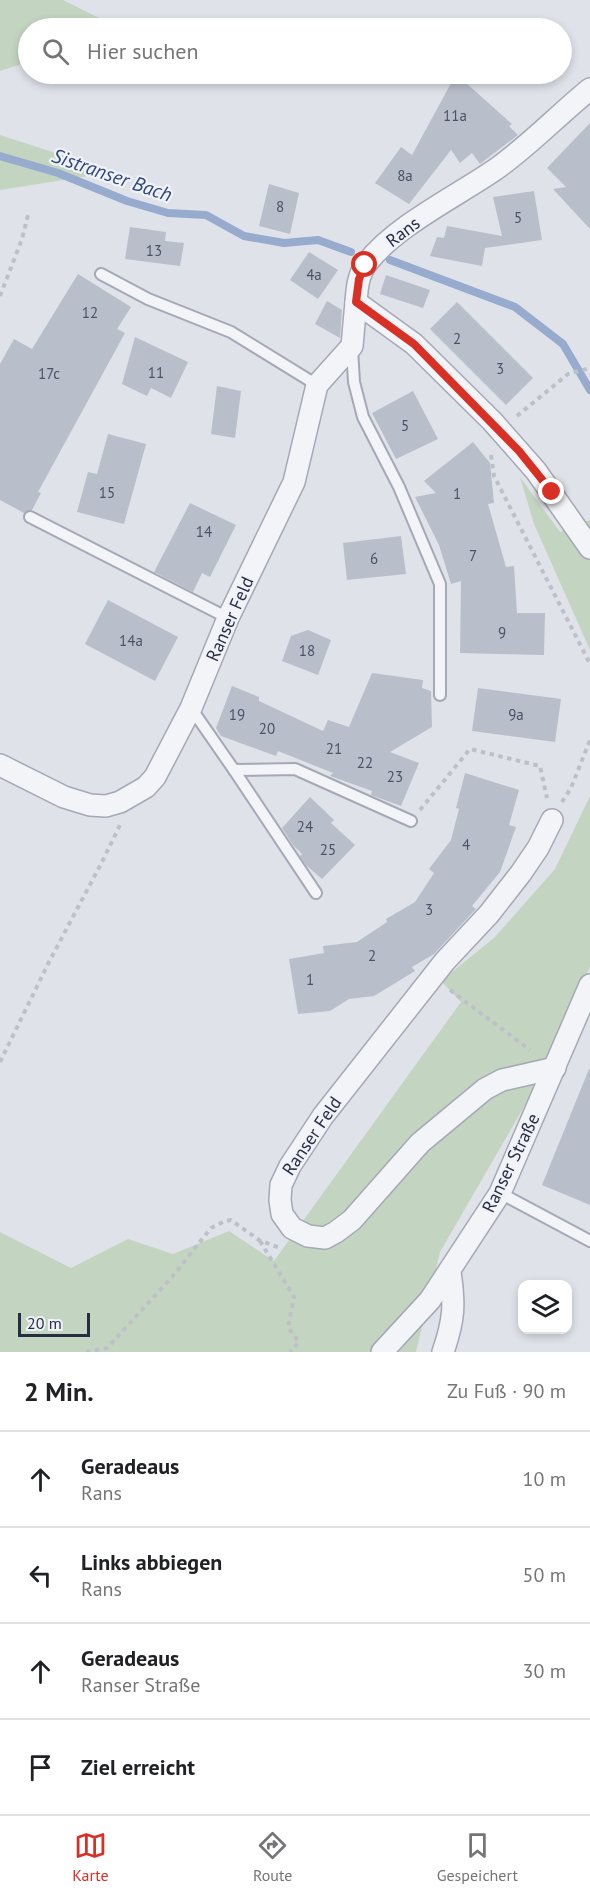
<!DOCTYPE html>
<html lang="de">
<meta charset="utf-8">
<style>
:root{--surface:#fff;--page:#f6f6f6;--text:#202124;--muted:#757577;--line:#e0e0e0;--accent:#d93025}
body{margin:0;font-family:"PT Sans",sans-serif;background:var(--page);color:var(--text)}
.controls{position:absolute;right:18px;bottom:18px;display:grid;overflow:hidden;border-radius:12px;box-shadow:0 3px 9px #0003}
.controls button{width:54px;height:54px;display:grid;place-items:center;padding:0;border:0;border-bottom:2px solid var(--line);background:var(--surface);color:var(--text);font:30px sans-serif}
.scale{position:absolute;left:18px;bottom:15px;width:72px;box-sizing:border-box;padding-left:6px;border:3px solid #272d43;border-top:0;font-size:16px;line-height:21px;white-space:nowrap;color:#272d43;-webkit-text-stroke:4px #f0f2f7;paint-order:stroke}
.stop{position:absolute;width:18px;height:18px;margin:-14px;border:4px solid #d93025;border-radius:50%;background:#fff}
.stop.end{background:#d93025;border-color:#fff;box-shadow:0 2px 6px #0008}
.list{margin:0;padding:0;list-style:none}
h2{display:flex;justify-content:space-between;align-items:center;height:78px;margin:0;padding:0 24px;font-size:26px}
h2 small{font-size:20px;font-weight:400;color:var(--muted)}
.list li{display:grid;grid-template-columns:39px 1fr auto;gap:18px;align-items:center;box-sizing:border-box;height:96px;padding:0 24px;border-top:2px solid var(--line)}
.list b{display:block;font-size:22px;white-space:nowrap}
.list p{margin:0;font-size:20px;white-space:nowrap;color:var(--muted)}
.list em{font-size:20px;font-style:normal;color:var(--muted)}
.icon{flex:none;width:33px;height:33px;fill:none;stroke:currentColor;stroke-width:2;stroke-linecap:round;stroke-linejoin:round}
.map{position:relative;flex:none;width:590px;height:1352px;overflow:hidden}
.search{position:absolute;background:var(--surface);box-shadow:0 3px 9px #0003;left:18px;right:18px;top:18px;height:66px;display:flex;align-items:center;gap:15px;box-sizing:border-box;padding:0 21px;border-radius:33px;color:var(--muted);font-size:22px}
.sheet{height:462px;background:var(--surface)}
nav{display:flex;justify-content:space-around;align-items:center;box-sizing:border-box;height:84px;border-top:2px solid var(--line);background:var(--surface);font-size:16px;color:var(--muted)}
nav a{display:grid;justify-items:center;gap:3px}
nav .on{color:var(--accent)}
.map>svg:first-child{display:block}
.green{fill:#c3d5c0}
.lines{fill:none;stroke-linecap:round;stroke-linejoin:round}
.stream{stroke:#97abce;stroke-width:8}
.building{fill:#b9becb}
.service-casing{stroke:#a5a8b5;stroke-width:14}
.minor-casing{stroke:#a5a8b5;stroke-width:24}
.path{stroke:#bec0c9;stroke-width:4;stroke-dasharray:4.5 4.5;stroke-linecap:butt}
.service{stroke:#f3f4f8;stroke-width:10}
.minor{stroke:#f3f4f8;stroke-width:21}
.route{stroke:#d93025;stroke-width:8}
.labels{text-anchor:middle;stroke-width:4.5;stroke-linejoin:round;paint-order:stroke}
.number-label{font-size:15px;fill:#4c5165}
.street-label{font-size:18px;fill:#272d43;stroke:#f0f2f7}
.water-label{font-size:20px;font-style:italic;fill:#2d467b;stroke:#f0f2f7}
</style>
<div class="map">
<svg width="590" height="1352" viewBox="0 0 590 1352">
<rect width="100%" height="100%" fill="#e0e2ea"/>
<g class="green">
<path d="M0,0H63L119,28H28V62L0,71Z"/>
<path d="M0,135L114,172L0,190Z"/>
<path d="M520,477L560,532L590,520V650L534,524Z"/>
<path d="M590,796V966L558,1048L440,1252L416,1352H0V1232L71,1268L128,1239L173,1254L229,1231L274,1261L461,1002L441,981L495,937L555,869Z"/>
</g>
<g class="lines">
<g class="stream">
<path d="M0,156L58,173L127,201L168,213L206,215L244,236L284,243L318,240L351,252"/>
<path d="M390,260L515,307L563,344L590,390"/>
</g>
</g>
<g class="building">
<path d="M456,74L512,124L509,126L518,135L480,164L472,153L460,163L451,150L409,204L375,183L401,147L412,155Z"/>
<path d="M590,123V229L553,189L566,187L547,168Z"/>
<path d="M269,184L299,193L290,234L259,226Z"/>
<path d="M534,191L542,240L485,248L482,266L430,256L437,237L444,238L447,226L502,236L493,197Z"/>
<path d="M130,227L166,232L165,241L184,243L180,266L125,259Z"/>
<path d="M309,252L338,270L318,299L290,280Z"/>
<path d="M78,274L131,307L117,329L125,333L38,492L41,493L32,510L24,513L0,500V364L14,339L32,349Z"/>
<path d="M386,275L430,290L423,308L380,294Z"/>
<path d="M327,301L342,310L340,338L315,324Z"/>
<path d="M457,302L533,378L506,405L430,329Z"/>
<path d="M135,337L188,362L171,398L151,388L147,396L122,384Z"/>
<path d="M217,386L241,391L235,438L211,434Z"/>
<path d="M413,391L438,439L396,459L372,413Z"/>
<path d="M108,434L146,444L124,524L77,512L88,472L97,474Z"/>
<path d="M473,442L490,463L494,503L488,504L506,567L514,566L517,613H545L544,655L460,653L461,581L451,584L439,545L415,497L436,493L424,481Z"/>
<path d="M190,503L236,525L210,577L202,573L193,592L154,572Z"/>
<path d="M401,536L406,574L347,580L343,543Z"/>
<path d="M108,600L178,637L155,681L85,644Z"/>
<path d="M308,630L331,640L318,675L282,661L291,636Z"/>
<path d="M372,673L423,680L422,688L431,691L432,727L390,752L419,763L401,806L371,795L372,791L330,776L333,773L278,751L276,756L221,736L216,728L232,686L259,697V701L323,731L328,720L349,727Z"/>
<path d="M478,688L561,699L555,742L472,731Z"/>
<path d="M465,773L519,790L509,825L516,827L500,872L472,906L476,909L434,954L412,967L415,971L374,996L349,999L330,1011L298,1014L289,959L324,953L323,946L357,942L387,922L386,919L415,902L434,873L429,869L451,840L459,809L456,808Z"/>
<path d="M310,797L334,820L331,823L355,845L322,879L306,865L300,856L302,854L293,845L282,828Z"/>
<path d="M589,1069H590V1205L542,1185Z"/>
</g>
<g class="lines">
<defs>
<g id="service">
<path d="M101,274L148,299L231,332L317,385"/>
<path d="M352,349L354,382L363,417L399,487L440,584V695"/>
<path d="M30,517L228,618"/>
<path d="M191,708L234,770L295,769L411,821"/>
<path d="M234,770L316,893"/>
<path d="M500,1193L590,1241"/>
</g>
<g id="minor">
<path d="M590,89C558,115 530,145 496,169C457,196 395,226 367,263C358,274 357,289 356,302L414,344L492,421L536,471L590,548"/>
<path d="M0,765L64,797L90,805L106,806L120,802L146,787L155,777L191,708L228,618L294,482L317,385L352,346L356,302"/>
<path d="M552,820L538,848L521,873L489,914L445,961L323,1116L290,1166L281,1185L280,1200L282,1214L292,1228L308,1236L325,1238L336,1232L352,1220L420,1143L485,1089L502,1080L555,1068"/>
<path d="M382,1352L430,1300L500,1193L590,985"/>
<path d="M443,1352C454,1320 455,1305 450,1272"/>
</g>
</defs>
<use href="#service" class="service-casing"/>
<use href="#minor" class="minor-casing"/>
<g class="path">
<path d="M0,296L22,239L28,215"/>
<path d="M517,416L568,374L590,368"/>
<path d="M491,455L494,476L590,664"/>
<path d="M562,802L571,788L590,740"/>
<path d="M420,810L470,749L540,766L547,798"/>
<path d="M450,990L530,1050"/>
<path d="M0,1062L49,962L102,862L120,825"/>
<path d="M260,1241L294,1297L288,1328L299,1342L290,1352"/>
<path d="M86,1352L107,1348L172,1277L211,1228L225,1221L231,1220L259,1240L280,1248"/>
</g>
<use href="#service" class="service"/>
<use href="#minor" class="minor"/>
</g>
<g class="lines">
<path class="route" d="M365,265L359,279L356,302L414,344L519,451L552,492"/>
</g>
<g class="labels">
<g class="number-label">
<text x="455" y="121">11a</text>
<text x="405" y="181">8a</text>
<text x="280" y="212">8</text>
<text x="518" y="223">5</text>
<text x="154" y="256">13</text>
<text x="314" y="280">4a</text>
<text x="90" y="318">12</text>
<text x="457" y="344">2</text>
<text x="500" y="374">3</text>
<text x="156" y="378">11</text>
<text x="49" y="379">17c</text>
<text x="405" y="431">5</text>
<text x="107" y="498">15</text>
<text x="457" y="499">1</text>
<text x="204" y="537">14</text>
<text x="473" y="561">7</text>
<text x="374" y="564">6</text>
<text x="502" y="638">9</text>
<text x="131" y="646">14a</text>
<text x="307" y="656">18</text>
<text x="237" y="720">19</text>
<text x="516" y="720">9a</text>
<text x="267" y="734">20</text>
<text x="334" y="754">21</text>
<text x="365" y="768">22</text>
<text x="395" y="782">23</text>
<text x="305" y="832">24</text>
<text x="466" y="850">4</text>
<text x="328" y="855">25</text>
<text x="429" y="915">3</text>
<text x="372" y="961">2</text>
<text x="310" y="985">1</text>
</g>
<g class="street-label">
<text transform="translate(403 232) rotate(-37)" y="6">Rans</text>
<text transform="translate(230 619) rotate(-66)" y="6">Ranser Feld</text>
<text transform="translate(312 1136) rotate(-56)" y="6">Ranser Feld</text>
<text transform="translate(511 1163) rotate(-64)" y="6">Ranser Straße</text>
</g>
<g class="water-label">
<text transform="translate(112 175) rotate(19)" y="7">Sistranser Bach</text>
</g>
</g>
</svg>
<div class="controls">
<button><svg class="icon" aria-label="layers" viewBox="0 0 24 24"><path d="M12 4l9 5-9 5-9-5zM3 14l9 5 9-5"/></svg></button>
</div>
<div class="scale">20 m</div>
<div class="stop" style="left:365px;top:265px"></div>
<div class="stop end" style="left:552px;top:492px"></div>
<div class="search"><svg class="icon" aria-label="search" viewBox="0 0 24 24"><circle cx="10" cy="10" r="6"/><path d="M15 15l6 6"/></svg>Hier suchen</div>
</div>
<section class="sheet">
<h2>2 Min.<small>Zu Fuß · 90 m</small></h2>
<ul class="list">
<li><svg class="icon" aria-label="ahead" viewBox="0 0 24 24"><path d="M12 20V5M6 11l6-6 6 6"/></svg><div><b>Geradeaus</b><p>Rans</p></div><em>10 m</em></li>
<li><svg class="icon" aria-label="left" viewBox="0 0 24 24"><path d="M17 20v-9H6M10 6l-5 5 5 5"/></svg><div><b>Links abbiegen</b><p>Rans</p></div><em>50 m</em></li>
<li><svg class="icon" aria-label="ahead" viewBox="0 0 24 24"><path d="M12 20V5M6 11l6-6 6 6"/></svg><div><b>Geradeaus</b><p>Ranser Straße</p></div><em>30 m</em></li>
<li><svg class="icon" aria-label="arrive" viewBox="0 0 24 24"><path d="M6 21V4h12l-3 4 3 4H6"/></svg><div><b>Ziel erreicht</b></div></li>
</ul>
</section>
<nav>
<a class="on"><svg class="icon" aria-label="map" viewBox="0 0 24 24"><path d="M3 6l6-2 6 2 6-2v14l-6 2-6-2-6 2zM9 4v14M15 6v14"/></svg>Karte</a>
<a><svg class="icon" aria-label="directions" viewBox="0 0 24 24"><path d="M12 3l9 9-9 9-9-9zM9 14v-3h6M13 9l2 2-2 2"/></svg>Route</a>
<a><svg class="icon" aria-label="saved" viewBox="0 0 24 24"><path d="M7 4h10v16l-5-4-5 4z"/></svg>Gespeichert</a>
</nav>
